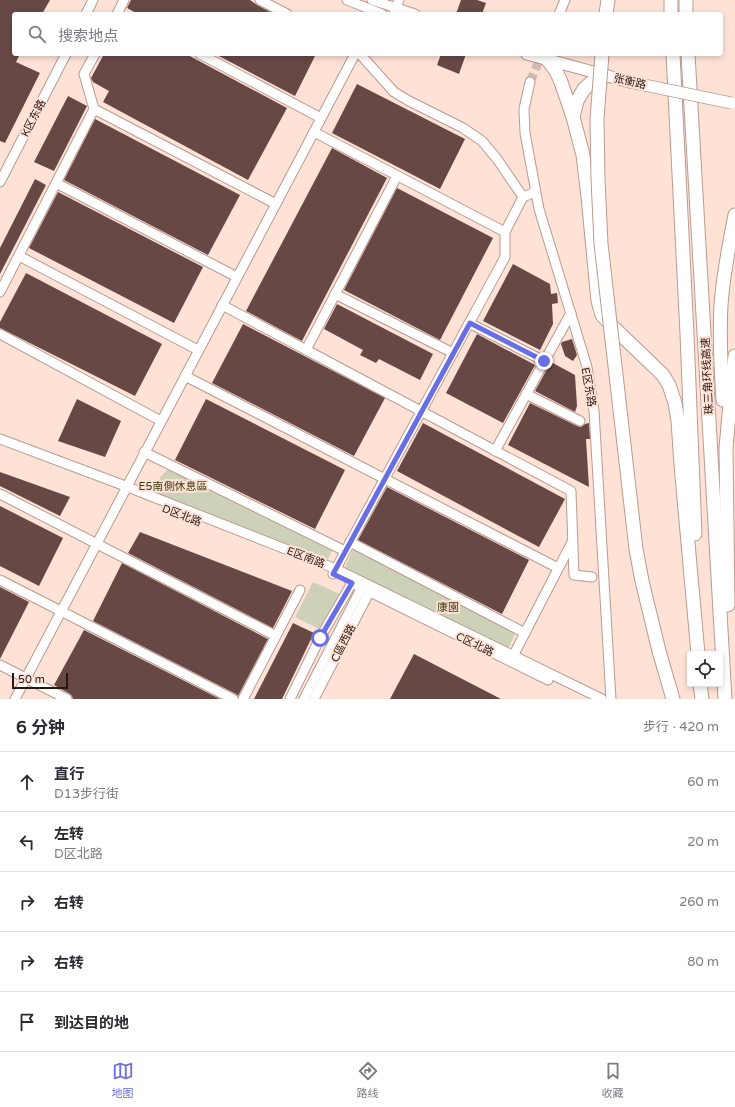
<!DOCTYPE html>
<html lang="zh">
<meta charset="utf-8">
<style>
:root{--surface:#fff;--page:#f7f7f7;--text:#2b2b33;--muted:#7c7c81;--line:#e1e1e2;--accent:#696de6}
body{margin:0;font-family:"Varela Round","Noto Sans SC",sans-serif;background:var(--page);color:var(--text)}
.controls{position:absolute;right:12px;bottom:12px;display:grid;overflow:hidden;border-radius:4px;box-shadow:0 2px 6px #0003}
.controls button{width:36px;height:36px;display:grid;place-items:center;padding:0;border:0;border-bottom:1px solid var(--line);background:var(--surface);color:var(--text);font:20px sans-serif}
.scale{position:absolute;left:12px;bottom:10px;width:56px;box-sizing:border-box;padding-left:4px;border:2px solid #251914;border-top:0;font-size:11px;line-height:14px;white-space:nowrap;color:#251914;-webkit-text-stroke:3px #fee2d6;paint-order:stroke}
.stop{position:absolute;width:12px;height:12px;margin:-9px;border:3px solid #696de6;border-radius:50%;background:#fff}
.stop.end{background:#696de6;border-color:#fff;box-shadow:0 1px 4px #0008}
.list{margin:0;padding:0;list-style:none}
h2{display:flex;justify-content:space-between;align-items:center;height:52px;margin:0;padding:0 16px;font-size:17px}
h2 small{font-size:13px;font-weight:400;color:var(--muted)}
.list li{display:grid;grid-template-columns:26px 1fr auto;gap:12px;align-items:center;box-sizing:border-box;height:60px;padding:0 16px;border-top:1px solid var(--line)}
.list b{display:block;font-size:15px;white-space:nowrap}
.list p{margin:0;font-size:13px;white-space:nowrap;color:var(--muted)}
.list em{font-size:13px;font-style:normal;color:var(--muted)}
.icon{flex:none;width:22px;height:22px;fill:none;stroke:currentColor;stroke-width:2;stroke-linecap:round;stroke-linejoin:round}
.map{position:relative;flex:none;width:735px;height:699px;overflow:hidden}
.search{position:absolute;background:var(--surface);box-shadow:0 2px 6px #0003;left:12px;right:12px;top:12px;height:44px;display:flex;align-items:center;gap:10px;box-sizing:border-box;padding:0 14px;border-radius:4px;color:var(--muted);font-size:15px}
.sheet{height:352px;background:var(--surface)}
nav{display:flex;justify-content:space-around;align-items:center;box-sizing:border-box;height:56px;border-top:1px solid var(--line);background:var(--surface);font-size:11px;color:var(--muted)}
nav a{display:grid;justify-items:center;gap:2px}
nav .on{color:var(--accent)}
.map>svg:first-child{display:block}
.green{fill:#cdd1b8}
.building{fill:#684845}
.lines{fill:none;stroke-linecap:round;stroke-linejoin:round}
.minor-tunnel{stroke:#d3baaf;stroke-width:9;stroke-dasharray:9 4.5;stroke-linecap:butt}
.minor-casing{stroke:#bb9a8d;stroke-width:11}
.major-casing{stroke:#bb9a8d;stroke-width:13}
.highway-casing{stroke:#bb9a8d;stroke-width:15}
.minor{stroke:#fff;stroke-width:9}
.major{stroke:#fff;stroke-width:11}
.highway{stroke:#fff;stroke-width:13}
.major-bridge-casing{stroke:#bb9a8d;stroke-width:13;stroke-linecap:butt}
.highway-bridge-casing{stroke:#bb9a8d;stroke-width:15;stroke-linecap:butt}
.major-bridge{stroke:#fff;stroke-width:11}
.highway-bridge{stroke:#fff;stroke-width:13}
.route{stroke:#696de6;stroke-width:5}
.labels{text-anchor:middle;stroke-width:4;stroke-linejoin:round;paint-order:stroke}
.street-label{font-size:11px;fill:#251914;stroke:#fee2d6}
.park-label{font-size:11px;fill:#3c3f11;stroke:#fee2d6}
</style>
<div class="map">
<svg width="735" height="699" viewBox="0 0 735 699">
<rect width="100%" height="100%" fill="#fee2d6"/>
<g class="green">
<path d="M170,467L334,547L326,563L160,496L156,489L160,477Z"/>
<path d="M355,546L517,630L507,651L345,567Z"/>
<path d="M313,582L340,594L321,630L295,617Z"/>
</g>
<g class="building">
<path d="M0,0H50L42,14H14V54H20L16,62L40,73L5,143L0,141Z"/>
<path d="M131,0H250L257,5L274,14H138L127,8Z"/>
<path d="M461,0H477L486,3L482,14H456Z"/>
<path d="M104,54H186L287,108L248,180L103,102L109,91L93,82L91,78Z"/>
<path d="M215,54H316L295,96Z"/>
<path d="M441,54H466L459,74L437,65Z"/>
<path d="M357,84L465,139L440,189L332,133Z"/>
<path d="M68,96L87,106L54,171L34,162Z"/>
<path d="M95,119L240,195L208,255L64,180Z"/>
<path d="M332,148L387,178L302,341L246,311Z"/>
<path d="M35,179L46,185L0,274V248Z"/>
<path d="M397,188L493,238L440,340L344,290Z"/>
<path d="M58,192L203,267L174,323L29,248Z"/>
<path d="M513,264L550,284L551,294L557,293L558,303L552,304L553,324L540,350L483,321Z"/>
<path d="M26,273L162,344L135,396L0,328V322Z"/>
<path d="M337,304L433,354L420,380L379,359L376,363L360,355L363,350L324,329Z"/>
<path d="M243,324L385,398L354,456L212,383Z"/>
<path d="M477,334L535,365L503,423L446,393Z"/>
<path d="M572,339L577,355L573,361L565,356L561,344L562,342Z"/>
<path d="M551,362L575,375L577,406L575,412L535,391Z"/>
<path d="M77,399L121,421L105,457L58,441Z"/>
<path d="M206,399L345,470L315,529L175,460Z"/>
<path d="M530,403L577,426L581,427L585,424L589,423L590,439H586L589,487L508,445Z"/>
<path d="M423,423L565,499L539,547L397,471Z"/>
<path d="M0,472L70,497L60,516L0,486Z"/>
<path d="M387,487L529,560L502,614L358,540Z"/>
<path d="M0,506L63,538L39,586L0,566Z"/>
<path d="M140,532L292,591L273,628L128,553Z"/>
<path d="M122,563L268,639L238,696L236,694L93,621Z"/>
<path d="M0,587L29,602L0,659Z"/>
<path d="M293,623L314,633L282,699H254Z"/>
<path d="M84,630L220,699H73L72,696L70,694L54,685Z"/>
<path d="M414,654L501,699H390Z"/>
</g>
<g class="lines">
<path class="minor-tunnel" d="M530,82L542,54"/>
<defs>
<g id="minor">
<path d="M260,0L287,14"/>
<path d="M347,0L382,14"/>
<path d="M372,0L415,14"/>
<path d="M86,14L93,0"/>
<path d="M117,14L124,0"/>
<path d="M394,14L399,0"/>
<path d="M559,14L565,0"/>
<path d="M200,54L321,118"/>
<path d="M360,54L394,92L409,101L463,128L482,141L497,159L523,197"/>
<path d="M530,82L524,109L525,133L539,209L587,367L594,411L611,699"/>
<path d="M94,109L276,204"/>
<path d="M314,132L505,232"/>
<path d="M0,182L66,54"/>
<path d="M56,183L237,277"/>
<path d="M19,256L198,350"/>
<path d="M0,292L94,109L84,74L95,54"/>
<path d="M335,294L453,353"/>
<path d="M222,305L571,491L574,575L592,577"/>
<path d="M469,323L544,361"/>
<path d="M0,334L161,421"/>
<path d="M306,350L397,176"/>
<path d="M185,376L558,568"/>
<path d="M526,394L580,421"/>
<path d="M0,439L128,487L336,569L602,699"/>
<path d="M495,451L571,313"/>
<path d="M144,452L345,551"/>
<path d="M0,494L276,636"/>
<path d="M350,542L525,633"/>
<path d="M333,574L505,257V232L523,197L535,192"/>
<path d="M0,580L233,699"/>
<path d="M350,582L548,680"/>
<path d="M511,660L572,542"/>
<path d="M0,665L67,699"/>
<path d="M15,699L355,54"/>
<path d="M243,699L300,590"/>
<path d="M290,699L320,638L352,583"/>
<path d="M304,699L364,583"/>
<path d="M314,699L372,587"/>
</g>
<path id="major" d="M527,54L630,82"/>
<g id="highway">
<path d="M671,0V14"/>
<path d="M686,0V14"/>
<path d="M606,14L608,0"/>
<path d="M673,54L687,334L695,534"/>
<path d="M688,54L725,699"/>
<path d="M547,59L556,71L561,82L573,117"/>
<path d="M606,76L592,82L584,89L577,101L573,117L583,155L588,197L598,301L602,315L614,328L663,375L669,385L675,403L678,421L681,465L698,654"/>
<path d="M723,400C721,369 719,337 721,305C723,275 729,245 735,215"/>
<path d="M728,605L726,448L732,380L735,356"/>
<path d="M659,651L673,699"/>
<path d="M700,684L702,699"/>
</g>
</defs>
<use href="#minor" class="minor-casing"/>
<use href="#major" class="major-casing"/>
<use href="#highway" class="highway-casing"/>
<use href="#minor" class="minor"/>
<use href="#major" class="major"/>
<use href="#highway" class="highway"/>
<defs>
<path id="major-bridge" d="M630,82L731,103"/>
<path id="highway-bridge" d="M602,54L597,119L598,179L601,244L636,549L642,581L659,651"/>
</defs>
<use href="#major-bridge" class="major-bridge-casing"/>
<use href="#highway-bridge" class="highway-bridge-casing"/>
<use href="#major-bridge" class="major-bridge"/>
<use href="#highway-bridge" class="highway-bridge"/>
</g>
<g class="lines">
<path class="route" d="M320,638L352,583L333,574L470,323L544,361"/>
</g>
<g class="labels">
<g class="street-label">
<text transform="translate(630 81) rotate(13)" y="4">张衡路</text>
<text transform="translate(33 118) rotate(-63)" y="4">K区东路</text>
<text transform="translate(707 376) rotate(-93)" y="4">珠三角环线高速</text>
<text transform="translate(589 387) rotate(80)" y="4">E区东路</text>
<text transform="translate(182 515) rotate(21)" y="4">D区北路</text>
<text transform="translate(306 557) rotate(21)" y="4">E区南路</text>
<text transform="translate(343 643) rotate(-63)" y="4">C區西路</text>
<text transform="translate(475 644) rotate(26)" y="4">C区北路</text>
</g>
<g class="park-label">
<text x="173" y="490">E5南側休息區</text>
<text x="448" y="611">康園</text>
</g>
</g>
</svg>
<div class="controls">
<button><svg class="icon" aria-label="locate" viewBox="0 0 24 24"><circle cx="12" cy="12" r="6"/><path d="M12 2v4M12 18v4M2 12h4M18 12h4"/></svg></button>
</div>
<div class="scale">50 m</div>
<div class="stop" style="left:320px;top:638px"></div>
<div class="stop end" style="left:544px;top:361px"></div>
<div class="search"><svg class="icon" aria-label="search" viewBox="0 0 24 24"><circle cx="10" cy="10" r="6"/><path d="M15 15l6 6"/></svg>搜索地点</div>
</div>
<section class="sheet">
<h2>6 分钟<small>步行 · 420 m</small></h2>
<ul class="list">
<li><svg class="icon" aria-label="ahead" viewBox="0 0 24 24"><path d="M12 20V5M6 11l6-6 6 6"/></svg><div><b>直行</b><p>D13步行街</p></div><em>60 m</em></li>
<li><svg class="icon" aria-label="left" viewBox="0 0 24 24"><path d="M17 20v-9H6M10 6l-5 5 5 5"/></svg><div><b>左转</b><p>D区北路</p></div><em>20 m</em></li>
<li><svg class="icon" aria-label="right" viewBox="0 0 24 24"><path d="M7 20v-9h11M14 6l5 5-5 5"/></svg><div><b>右转</b></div><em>260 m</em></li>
<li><svg class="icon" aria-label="right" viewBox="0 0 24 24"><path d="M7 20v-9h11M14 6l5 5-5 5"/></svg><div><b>右转</b></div><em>80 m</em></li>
<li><svg class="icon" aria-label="arrive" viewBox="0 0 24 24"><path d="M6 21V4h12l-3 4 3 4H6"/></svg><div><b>到达目的地</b></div></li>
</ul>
</section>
<nav>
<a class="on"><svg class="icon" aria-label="map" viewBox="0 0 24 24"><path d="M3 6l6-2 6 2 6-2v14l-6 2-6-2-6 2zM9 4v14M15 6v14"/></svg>地图</a>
<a><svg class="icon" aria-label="directions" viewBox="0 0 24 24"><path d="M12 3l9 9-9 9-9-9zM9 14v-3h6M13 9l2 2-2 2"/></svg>路线</a>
<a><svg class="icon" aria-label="saved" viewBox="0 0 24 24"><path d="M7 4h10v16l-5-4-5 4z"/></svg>收藏</a>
</nav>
